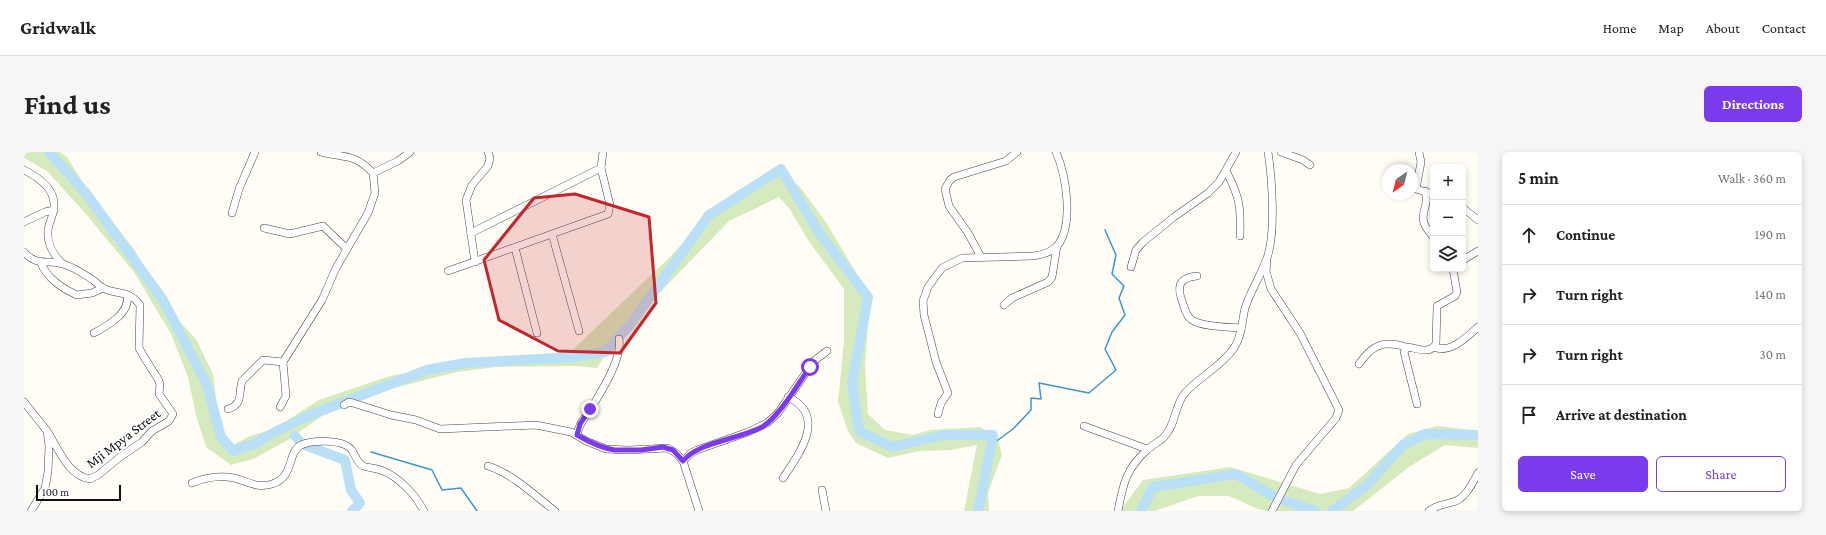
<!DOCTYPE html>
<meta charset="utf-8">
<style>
:root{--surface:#fff;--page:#f6f6f6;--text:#202124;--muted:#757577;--line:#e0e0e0;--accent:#7c3aed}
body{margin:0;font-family:"Crimson Pro",serif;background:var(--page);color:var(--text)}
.controls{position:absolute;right:12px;top:12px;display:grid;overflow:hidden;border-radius:6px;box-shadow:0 2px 6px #0003}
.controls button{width:36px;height:36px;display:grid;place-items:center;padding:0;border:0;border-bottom:1px solid var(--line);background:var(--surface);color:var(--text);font:20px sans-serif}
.compass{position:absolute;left:1358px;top:12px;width:36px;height:36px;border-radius:50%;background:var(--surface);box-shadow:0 2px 6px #0003;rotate:215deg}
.scale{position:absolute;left:12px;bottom:10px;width:85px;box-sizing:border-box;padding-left:4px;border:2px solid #111;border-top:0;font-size:11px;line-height:14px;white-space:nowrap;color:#111;-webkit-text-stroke:3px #fff;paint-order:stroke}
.stop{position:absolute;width:12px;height:12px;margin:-9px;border:3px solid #7c3aed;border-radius:50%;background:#fff}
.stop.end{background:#7c3aed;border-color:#fff;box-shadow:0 1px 4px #0008}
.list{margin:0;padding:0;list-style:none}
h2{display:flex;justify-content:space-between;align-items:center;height:52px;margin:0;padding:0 16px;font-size:17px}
h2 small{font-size:13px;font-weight:400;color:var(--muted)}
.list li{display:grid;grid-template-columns:26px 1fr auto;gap:12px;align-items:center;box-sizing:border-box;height:60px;padding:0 16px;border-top:1px solid var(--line)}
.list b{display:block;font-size:15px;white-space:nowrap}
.list em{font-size:13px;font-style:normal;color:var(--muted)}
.actions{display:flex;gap:8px;padding:12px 16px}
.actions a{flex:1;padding:9px 0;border:1px solid var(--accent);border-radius:6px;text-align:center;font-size:14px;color:var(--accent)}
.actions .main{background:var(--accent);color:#fff}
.icon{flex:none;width:22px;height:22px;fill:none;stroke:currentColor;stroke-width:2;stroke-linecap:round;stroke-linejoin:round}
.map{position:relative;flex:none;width:1454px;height:359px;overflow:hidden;border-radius:6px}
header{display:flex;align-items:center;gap:24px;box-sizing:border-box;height:56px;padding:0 20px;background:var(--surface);border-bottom:1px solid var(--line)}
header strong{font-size:19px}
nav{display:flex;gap:22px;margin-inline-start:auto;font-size:14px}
.intro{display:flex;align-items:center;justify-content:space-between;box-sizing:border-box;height:96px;padding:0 24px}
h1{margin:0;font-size:28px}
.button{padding:10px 18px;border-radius:6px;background:var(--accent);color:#fff;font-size:14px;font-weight:700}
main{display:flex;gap:24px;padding:0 24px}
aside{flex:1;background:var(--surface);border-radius:6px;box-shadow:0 2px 6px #0003}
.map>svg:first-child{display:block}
.green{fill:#d5ebbd}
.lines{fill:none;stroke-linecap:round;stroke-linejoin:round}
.stream{stroke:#3f96cf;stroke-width:1.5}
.river{stroke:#b9e0f7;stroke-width:10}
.minor-casing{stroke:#444;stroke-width:8}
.minor{stroke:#fff;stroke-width:7}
.route{stroke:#7c3aed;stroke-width:5}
.marked{fill:#c4262e;fill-opacity:0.2;stroke:#c4262e;stroke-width:3;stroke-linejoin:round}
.labels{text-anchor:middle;stroke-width:4;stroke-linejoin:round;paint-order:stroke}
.street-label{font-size:14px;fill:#111;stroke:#fff}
</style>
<header>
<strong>Gridwalk</strong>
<nav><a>Home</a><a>Map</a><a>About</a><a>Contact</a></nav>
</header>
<div class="intro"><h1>Find us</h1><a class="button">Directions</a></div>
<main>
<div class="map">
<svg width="1454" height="359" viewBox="0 0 1454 359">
<rect width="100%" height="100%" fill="#fffdf5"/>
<g class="green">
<path d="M0,0H36L43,5L63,37L109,96L151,165L172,187L189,222L196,279L204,296L226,284L250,277L295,248L366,224L425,213L466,209L538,208L647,104L686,61L754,17L777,36L803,72L846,144L841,214L844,262L861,278L889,283L906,278L956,275L973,284L978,303L964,341L965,359H940L953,293L927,298L895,299L864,306L832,291L824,279L814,250L820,189V137L784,88L765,56L755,45L705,69L593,185L573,216L552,214L472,215L433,220L319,249L264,288L229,307L207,313L182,295L172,263L164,225L147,182L110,120L61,61L23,19L0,6Z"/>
<path d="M1413,274L1454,279V296L1421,293L1385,315L1329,359H1242L1234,357L1205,344H1174L1131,359H1096L1119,328L1206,315L1296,342L1325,336L1384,282Z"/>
</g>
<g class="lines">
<g class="stream">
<path d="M967,293L989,277L1007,258V246L1017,247L1015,231L1065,241L1092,218L1081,197L1088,180L1101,163L1095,146L1100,134L1088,122L1092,103L1081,78"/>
<path d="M347,300L408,318L418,338L437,336L453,359"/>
</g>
<g class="river">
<path d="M25,0L61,40L139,148L183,233L197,285L209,299L230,292L247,282L286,263L403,218L441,211L550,205L581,200L606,173L685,63L757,17L796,82L844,145L828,231L835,279L868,295L920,283H969L954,359"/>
<path d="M271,284L278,292L321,308L327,338L336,351L328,359"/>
<path d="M1117,359L1129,335L1212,322L1252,346L1291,359"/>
<path d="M1308,359L1343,333L1379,293L1401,282L1454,283"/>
</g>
<defs>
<g id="minor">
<path d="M1257,0L1279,8L1286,13"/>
<path d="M1395,0L1397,10L1392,37L1409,42"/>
<path d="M0,18C14,25 31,37 30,54C30,61 27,67 25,73C21,88 28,102 39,112"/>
<path d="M1202,19C1216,45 1217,56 1216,84"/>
<path d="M349,21L374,9L386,0"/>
<path d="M1401,39C1406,52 1396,61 1400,71C1402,77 1406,80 1409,85"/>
<path d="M1439,56L1454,68"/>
<path d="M208,61L215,37L231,0"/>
<path d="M0,70L21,60L30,58"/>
<path d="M240,76L266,82L299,74L323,97"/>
<path d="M447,81L577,16"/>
<path d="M528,82L555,179"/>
<path d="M491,96L513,181"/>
<path d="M0,100C13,115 22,107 39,112C50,115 60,122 69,128C73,131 76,135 81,137C95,143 105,138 116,153L115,196L120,205L134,227L136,232L135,242L149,262L145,269L128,279L118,290L96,305L74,323L66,327C44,324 34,296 23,279"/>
<path d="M957,105L944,81L925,54L921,37L926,28L930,25L982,9L993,0"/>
<path d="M1439,108L1454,99"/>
<path d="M17,110C21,125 39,137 53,143L68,141L79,136"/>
<path d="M451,110L442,48L448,33L464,14L466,6L464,0"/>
<path d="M1243,110L1242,119L1247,137L1276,181L1315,258L1312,266L1272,313L1248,359"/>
<path d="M1107,115L1112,98L1119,90L1150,65L1184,41L1195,30L1212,0"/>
<path d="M424,119L584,62L586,53L577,16L579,0"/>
<path d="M1173,124C1153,126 1153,136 1159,152C1161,158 1163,165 1168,168C1178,175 1205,175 1217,176"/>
<path d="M980,153L988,146L1024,130L1028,125L1033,94"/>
<path d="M70,181C83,174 107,161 103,143"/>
<path d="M1410,195C1426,202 1443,185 1454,175"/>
<path d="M1335,212C1348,193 1359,188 1382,195"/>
<path d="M0,250L23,279L25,294L24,320L21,336L7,359"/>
<path d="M1393,252L1380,200L1383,195C1393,196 1405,203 1412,192L1413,154L1431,144L1433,140L1429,117"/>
<path d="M320,253L325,250L329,251L367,263L392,268L416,277L512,273L547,280L562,289L582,297L604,298L644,296L653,302L659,309L675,359"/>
<path d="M256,255L262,244L259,210L298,148L312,116L344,61L351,41L349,21C330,1 321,6 297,0"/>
<path d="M204,257C220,252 214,241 218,229L239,208L259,210"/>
<path d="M914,262L917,251L924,241L912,210L900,163L899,149L904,135L918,116L938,106L1009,104C1017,103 1028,100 1034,93C1050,71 1042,23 1032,0"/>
<path d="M1060,274L1123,297"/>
<path d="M553,283C554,274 559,268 564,261C574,245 599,207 595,187"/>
<path d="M659,309L667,301L673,298L724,280L743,271L754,261L790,209L803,199"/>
<path d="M464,314C489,322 510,343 531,359"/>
<path d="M759,326C775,302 804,264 764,245"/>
<path d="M168,331C182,325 195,323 210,326C223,329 234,337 248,332C271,325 263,300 277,293C289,288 318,287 327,297C331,302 333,311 339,314C345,316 351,316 357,318C375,325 391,342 400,359"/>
<path d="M798,338L802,359"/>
<path d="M1094,359C1099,332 1102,317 1123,298C1128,293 1135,290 1140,285C1152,273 1150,254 1161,241C1175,225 1197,215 1210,196C1218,184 1218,169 1221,156C1227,138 1237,123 1243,106C1252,81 1248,26 1244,0"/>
<path d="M1405,359C1413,353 1419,353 1429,350C1441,347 1448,332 1454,321"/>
</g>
</defs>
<use href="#minor" class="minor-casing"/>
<use href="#minor" class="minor"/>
</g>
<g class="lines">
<path class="route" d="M566,257L556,272L553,283C565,290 577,296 591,298H617L639,295L649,298L659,309C674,290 716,287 738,275C755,265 774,232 786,215"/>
</g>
<path class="marked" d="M551,42L625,65L632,151L596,201L534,199L475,168L460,108L510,46Z"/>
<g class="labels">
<g class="street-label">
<text transform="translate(99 286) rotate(-37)" y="5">Mji Mpya Street</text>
</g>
</g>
</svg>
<div class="controls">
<button>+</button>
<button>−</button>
<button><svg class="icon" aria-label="layers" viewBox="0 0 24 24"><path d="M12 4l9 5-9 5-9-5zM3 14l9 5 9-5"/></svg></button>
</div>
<svg class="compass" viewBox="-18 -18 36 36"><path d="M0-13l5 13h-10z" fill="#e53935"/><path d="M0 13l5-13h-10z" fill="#757577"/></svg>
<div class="scale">100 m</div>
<div class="stop" style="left:786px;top:215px"></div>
<div class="stop end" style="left:566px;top:257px"></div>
</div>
<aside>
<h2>5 min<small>Walk · 360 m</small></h2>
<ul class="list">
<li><svg class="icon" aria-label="ahead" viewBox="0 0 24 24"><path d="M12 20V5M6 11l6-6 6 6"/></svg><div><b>Continue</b></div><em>190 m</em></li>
<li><svg class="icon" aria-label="right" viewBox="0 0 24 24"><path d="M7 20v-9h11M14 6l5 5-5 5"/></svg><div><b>Turn right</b></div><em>140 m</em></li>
<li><svg class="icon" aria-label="right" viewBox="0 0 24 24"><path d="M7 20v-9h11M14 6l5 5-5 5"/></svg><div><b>Turn right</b></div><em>30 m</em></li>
<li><svg class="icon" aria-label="arrive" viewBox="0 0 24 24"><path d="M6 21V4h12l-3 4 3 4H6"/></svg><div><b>Arrive at destination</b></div></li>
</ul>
<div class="actions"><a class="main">Save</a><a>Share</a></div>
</aside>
</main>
